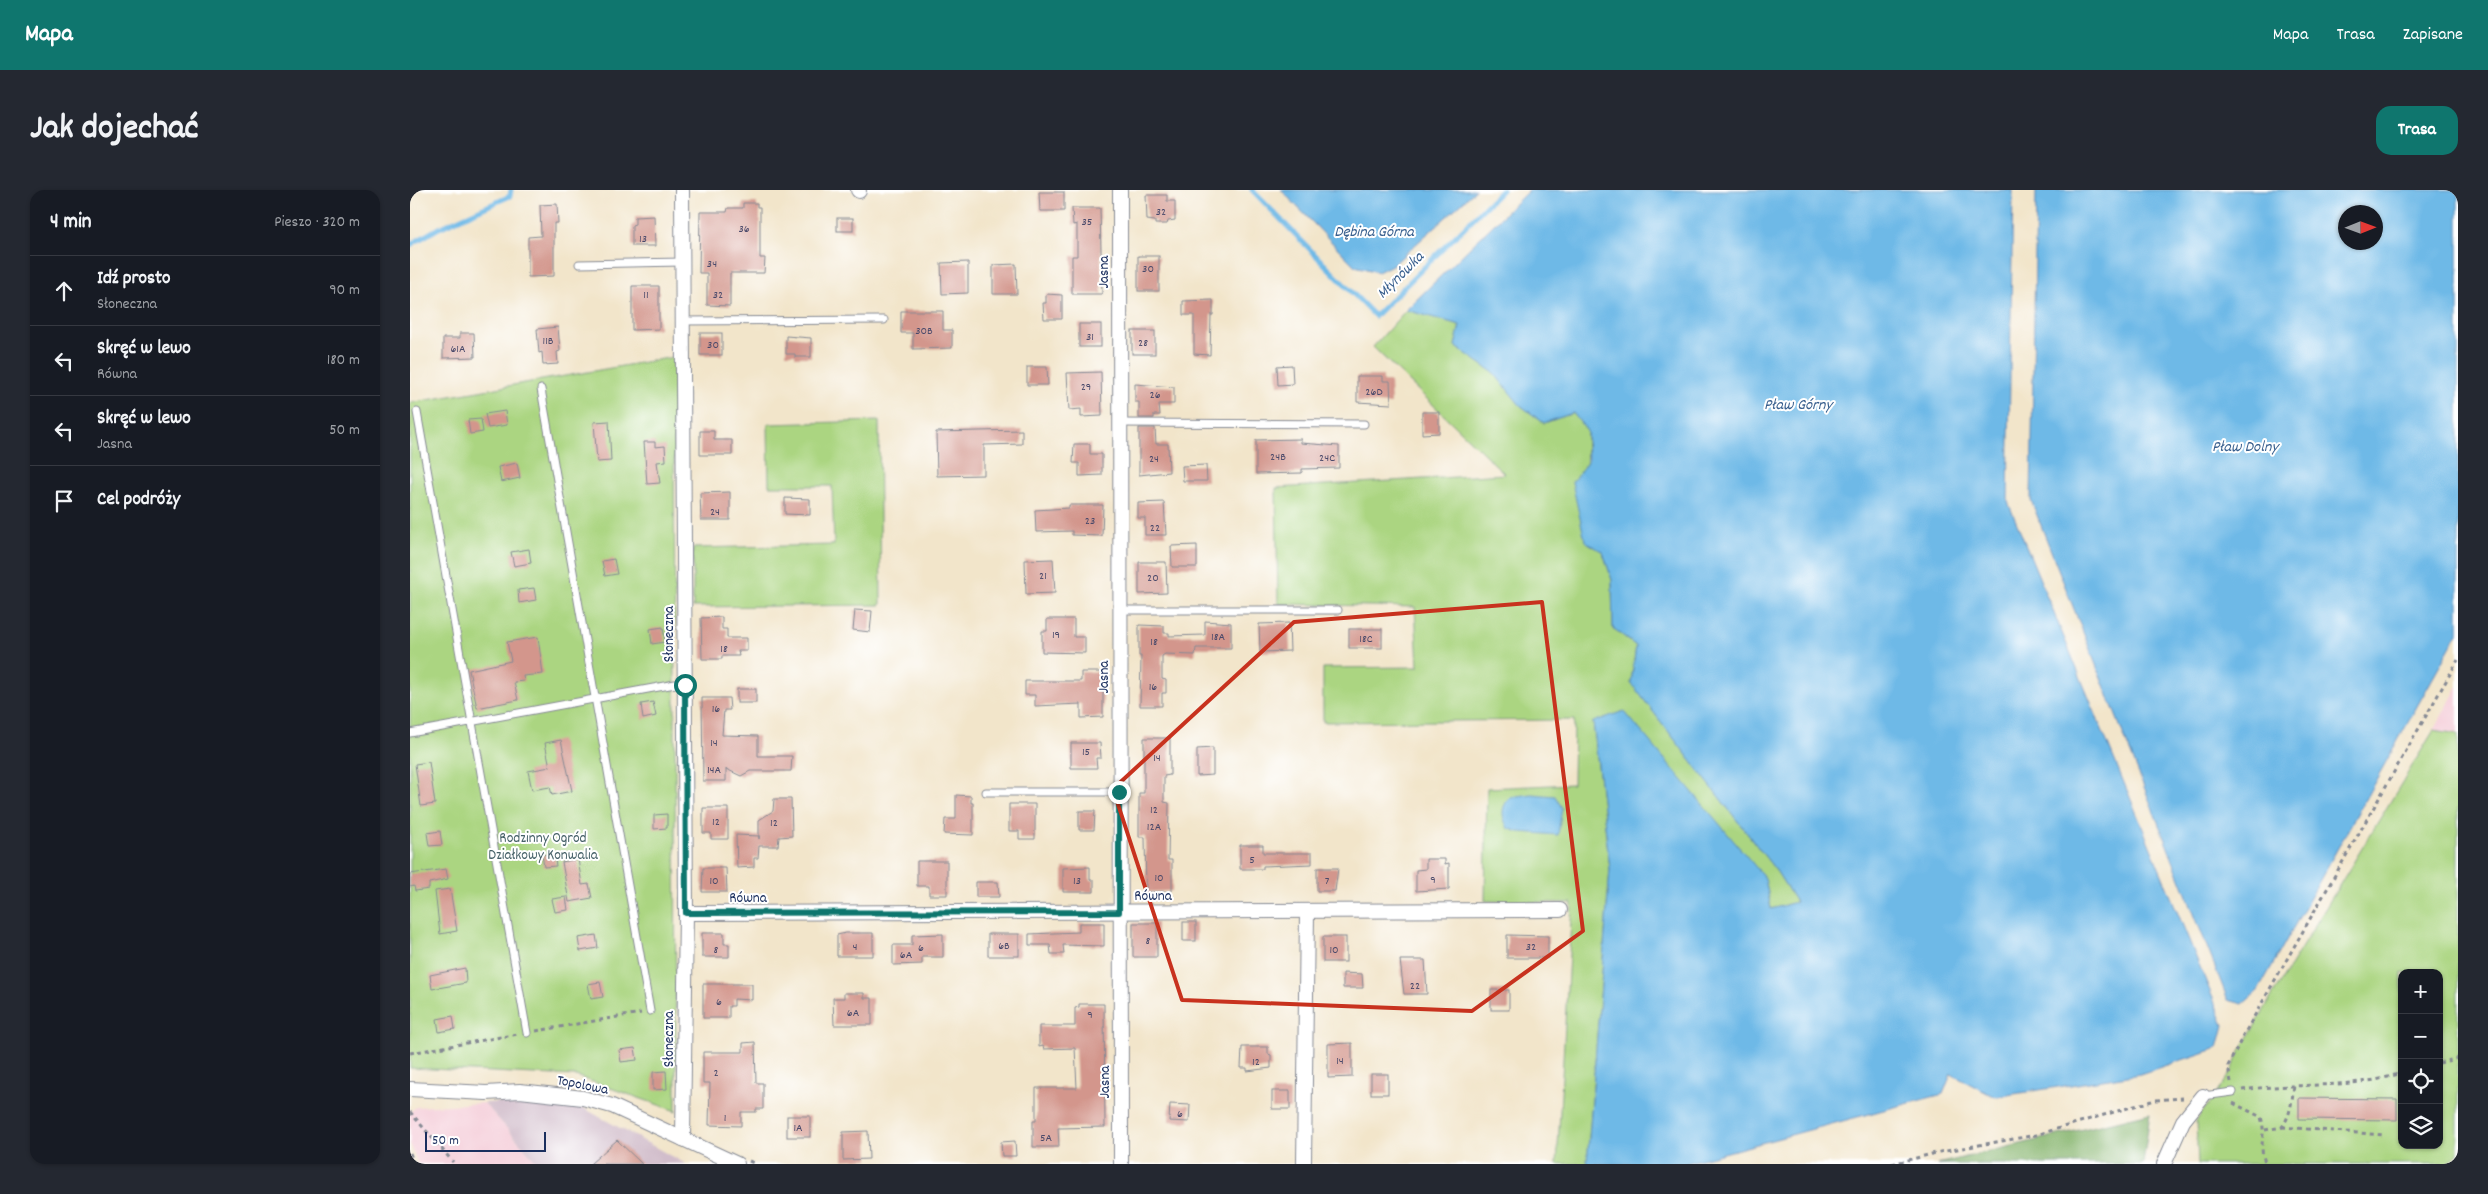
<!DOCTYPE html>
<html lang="pl">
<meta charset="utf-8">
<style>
:root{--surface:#171b24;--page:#242831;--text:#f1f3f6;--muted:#9ea1a6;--line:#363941;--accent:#0f766e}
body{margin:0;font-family:Dekko,sans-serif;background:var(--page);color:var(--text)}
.controls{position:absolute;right:15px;bottom:15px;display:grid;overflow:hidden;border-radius:10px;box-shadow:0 1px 4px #0004}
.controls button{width:45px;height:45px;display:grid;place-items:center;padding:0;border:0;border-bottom:1px solid var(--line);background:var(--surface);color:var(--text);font:25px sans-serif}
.compass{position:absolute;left:1928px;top:15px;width:45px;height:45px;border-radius:50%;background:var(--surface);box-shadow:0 1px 4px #0004;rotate:89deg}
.scale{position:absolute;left:15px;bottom:12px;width:121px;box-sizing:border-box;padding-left:5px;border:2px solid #1b2f5e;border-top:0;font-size:14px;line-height:18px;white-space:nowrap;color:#1b2f5e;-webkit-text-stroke:4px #fff;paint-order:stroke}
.stop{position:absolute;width:15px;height:15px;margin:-11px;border:4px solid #0f766e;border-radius:50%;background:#fff}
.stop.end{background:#0f766e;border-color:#fff;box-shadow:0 1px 5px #0008}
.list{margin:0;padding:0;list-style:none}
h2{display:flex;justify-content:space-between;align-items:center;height:65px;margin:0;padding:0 20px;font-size:21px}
h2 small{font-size:16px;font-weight:400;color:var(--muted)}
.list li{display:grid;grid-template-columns:32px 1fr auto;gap:15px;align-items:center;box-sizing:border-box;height:70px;padding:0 20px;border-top:1px solid var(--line)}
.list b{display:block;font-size:19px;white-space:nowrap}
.list p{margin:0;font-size:16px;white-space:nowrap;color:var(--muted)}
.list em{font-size:16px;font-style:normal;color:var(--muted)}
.icon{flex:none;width:28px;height:28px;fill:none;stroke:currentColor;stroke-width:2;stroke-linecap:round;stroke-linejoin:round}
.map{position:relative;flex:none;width:2048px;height:974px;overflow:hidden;border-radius:15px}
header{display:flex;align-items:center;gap:30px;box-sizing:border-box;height:70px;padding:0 25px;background:var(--accent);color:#fff}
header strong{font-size:24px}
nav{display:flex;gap:28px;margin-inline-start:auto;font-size:18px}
.intro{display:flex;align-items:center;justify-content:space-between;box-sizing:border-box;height:120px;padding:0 30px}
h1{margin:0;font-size:35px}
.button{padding:12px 22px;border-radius:15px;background:var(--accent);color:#fff;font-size:18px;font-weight:700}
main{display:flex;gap:30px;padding:0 30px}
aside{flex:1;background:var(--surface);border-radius:15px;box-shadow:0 1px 4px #0004}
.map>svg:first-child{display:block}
.built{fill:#f5cfda}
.industrial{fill:#d1bdcb}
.green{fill:#abd581;stroke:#638270;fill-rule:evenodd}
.forest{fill:#88b66f;stroke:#527266}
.water{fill:#6eb9e7;stroke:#4474a2;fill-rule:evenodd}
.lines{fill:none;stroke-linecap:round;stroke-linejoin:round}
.stream{stroke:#6eb9e7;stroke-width:5}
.building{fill:#d3968c}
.service-casing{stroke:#868a94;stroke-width:9}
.minor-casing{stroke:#868a94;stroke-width:16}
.path{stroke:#868a94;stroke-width:3;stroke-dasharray:4 4;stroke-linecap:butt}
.service{stroke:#fff;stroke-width:7}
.minor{stroke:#fff;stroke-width:14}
.route{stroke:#0f766e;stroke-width:6}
.marked{fill:none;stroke:#c8321e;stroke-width:4;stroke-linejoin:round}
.labels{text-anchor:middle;stroke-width:4;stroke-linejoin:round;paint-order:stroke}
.number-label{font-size:12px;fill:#49496a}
.street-label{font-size:15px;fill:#1b2f5e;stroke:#fff}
.park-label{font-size:15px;fill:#466168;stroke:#fff}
.water-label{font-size:16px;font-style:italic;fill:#385f8e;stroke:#fff}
</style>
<header>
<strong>Mapa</strong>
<nav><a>Mapa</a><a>Trasa</a><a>Zapisane</a></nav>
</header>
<div class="intro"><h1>Jak dojechać</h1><a class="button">Trasa</a></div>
<main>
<aside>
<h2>4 min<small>Pieszo · 320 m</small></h2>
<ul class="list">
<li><svg class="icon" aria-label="ahead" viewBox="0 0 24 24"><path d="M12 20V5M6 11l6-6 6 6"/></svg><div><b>Idź prosto</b><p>Słoneczna</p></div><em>90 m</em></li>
<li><svg class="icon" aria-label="left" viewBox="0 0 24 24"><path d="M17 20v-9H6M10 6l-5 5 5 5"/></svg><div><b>Skręć w lewo</b><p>Równa</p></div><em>180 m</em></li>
<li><svg class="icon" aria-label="left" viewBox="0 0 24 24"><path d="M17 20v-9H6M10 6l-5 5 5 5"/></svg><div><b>Skręć w lewo</b><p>Jasna</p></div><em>50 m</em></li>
<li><svg class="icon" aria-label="arrive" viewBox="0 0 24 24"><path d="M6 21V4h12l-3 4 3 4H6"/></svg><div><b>Cel podróży</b></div></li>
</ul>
</aside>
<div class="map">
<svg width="2048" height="974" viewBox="0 0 2048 974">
<rect width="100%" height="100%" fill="#fff"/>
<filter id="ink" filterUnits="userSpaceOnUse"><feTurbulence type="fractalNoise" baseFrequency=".02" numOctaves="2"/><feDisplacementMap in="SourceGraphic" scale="10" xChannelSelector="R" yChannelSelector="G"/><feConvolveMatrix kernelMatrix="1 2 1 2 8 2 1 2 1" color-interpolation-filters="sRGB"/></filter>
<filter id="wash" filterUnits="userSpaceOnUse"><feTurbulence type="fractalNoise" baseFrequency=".0096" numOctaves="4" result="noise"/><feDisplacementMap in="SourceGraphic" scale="20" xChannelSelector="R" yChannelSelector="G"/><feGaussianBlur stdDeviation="1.12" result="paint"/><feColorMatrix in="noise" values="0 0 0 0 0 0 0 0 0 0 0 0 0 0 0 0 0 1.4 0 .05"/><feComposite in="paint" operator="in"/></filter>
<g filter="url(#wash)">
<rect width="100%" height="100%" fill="#f2e5ca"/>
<g class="built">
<path d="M2048,496V544L2024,540Z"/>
<path d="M74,913L129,974H8L0,953V922L6,917Z"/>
</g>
<path class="industrial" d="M143,909L166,914L276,974H129L74,913Z"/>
<g class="green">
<path d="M996,120L1050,135L1045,156L1084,183L1110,215L1134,233L1163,223L1177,241L1175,351L1193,362L1202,390L1203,438L1226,456L1221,493L1367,682L1386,712L1361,719L1355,688L1183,532L1200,679L1177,974H1147L1162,713L1075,711L1077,598L1163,594L1164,530L913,532V478L1008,477L1005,417L868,414L866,298L1095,284L963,157Z"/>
<path d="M264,167L266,921L166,886L0,878V213Z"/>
<path d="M469,231L471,415L283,417V358L424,355L422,296H359L358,234Z"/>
<path d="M2024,540L2048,544V963L2038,974H1788L1786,931L1822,882L1827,867L1862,806ZM1992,783H2029V955H1992Z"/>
</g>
<path class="forest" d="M1740,923L1733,974H1527Z"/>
<g class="water">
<path d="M871,0H1066L984,74L968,82L945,76Z"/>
<path d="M1119,0H1603L1598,312L1814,835L1808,858L1730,884L1585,907L1541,884L1533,904L1273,974H1177L1200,679L1183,532L1214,521L1355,688L1361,719L1386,712L1367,682L1221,493L1226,456L1203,438L1202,390L1193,362L1175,351L1162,292L1178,271L1177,241L1163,223L1134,233L1110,215L1084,183L1045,156L1050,135L996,120Z"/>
<path d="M1626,0H2048V443L1848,801L1833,814L1818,810L1621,310ZM1966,22V52H1936V22Z"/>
<path d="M1121,604L1145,606L1152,618L1148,645L1109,642L1098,638C1091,625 1091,618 1100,607Z"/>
</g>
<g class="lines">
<g class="stream">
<path d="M842,0L965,126L1092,0"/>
<path d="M0,55L27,39L100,6L101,0"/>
</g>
</g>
<g id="blocks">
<g class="building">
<path d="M629,2H654V21H630Z"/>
<path d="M736,5H757V11H765V30L758,31L757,34H745V31L737,30Z"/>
<path d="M333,13H347V17H350V68H355L354,83H320V116L297,115V83H289L290,22H317L318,18H333Z"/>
<path d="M147,14L148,33H144V86L118,87V47L131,46L130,15Z"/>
<path d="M662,18H690L692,104H662V66H667V34L663,35Z"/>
<path d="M244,26L245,56H222V35L225,34V27Z"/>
<rect x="427" y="28" width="16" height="13"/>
<rect x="728" y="66" width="21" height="35"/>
<path d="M558,72V103L532,104L531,73Z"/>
<path d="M606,74L607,104H583V75Z"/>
<path d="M222,96H249V139L222,140Z"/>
<path d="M636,104L652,105V129H634L633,113H636Z"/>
<path d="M803,110V125H801L800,165L784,164V125H773V111Z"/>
<path d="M491,121H533V140H542V158L503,159V143H491Z"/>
<rect x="669" y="134" width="22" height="23"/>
<path d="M148,137L150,161L147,162L148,174L133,175L132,162L129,163L127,139Z"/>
<rect x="722" y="141" width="23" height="23"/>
<path d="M50,143H64L65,167L33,168V148H50Z"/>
<rect x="290" y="143" width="22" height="22"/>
<path d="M376,146L401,148V167H385V164H376Z"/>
<path d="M882,175L883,194L868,195L867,176Z"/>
<path d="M617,177H637L638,195H617Z"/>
<path d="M691,182L692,226L671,227V219L659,220L657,183Z"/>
<path d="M947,186H973V191H980L981,214L947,212Z"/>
<path d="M725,194L764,197V214H749L750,225H744V228H729V212H725Z"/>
<path d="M95,221L97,235L78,238L75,224Z"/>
<path d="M1012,222H1029V243L1012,244Z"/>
<path d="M71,229L73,242L60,244L58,230Z"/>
<path d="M199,231L201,271L187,272L184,232Z"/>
<path d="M729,238H745L746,254H758L759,282L729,285Z"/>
<path d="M612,240V254L574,255V285L527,286L526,242Z"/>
<path d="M290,241H304V250H322V265H290Z"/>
<path d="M891,249V253L929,256V278L892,279V283L846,284V250Z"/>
<path d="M234,252H245V257L255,256L256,271L247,272L250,293L237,294Z"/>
<path d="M664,254H680V264H692V285L669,286V273H663Z"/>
<path d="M107,273L110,288L91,292L88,277Z"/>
<path d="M796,275L797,291H773L772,276Z"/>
<path d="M320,302V330H291L290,303Z"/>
<path d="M375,308L400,309V325L375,324Z"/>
<path d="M754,312L756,345H735V328H728V313Z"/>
<path d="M659,315H693L692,346L662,345V341L626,342L625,320L659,318Z"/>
<path d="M787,355V377H762L761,356Z"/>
<path d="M119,359L121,373L104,376L101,362Z"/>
<path d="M204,369L207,384L195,386L192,371Z"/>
<path d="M643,369L645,403L616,404L615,370Z"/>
<path d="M729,372H756L757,403L729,404Z"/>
<path d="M124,398L126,410L109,413L108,400Z"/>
<path d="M445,420L462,421L460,442L443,440Z"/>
<path d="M312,427V439H317V448H337V461H328L329,466H312V469H292L291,428Z"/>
<path d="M637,429H664V447H675V463L632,462V441H637Z"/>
<path d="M795,431L821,433V458H786L785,465L755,464L752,466V489L756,490V503H752V516H730L731,466H729V435L754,436V443H759V446L795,445Z"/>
<path d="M879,433L880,461L850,462L849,434Z"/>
<path d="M253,437L255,452L242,454L240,439Z"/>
<rect x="939" y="439" width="33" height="19"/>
<path d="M128,447L133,484L113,486L114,491L104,492L108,510L67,518L59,480L101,471L97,452Z"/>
<path d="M671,482H693V527L671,528V514L625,516V505H615V491H671Z"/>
<rect x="327" y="499" width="19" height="14"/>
<path d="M292,508H319L320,520H314L312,545L348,546V566H382L381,581H340L331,586L316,579V591H293Z"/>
<path d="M243,512L246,526L233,529L231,514Z"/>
<path d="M734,548H760V585L754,586V612L759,613L758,670H762V701L736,702L735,647H729V603H734Z"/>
<path d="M151,550L162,601L142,605L140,597L122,600L118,581L140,577L135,553Z"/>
<path d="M661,553H690L691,568H686L687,578H661Z"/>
<path d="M803,558V585L787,586V559Z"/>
<path d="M19,572L25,614L11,616L5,574Z"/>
<path d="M546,605L561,606V613H563V645L534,644L535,629H546Z"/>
<path d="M364,609H381L382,646L369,647L368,656H349L348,668H344V677L327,678L326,645L349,646V649V630L363,621Z"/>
<path d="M599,614H625V649H609V641H599Z"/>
<path d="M293,618H318V649H301V643H293Z"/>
<path d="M669,621H685L684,640H669Z"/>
<path d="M257,624V638L244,639V625Z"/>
<path d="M30,641L32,655L19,656L17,643Z"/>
<path d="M830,655H853V663H902V674L853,676V679H830Z"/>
<path d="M144,663L146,676L134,677L132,665Z"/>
<path d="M168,669L172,695L179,694L182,708L159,712L152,672Z"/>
<path d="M1016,669H1035V674L1039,673V699L1006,701V680L1016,679Z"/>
<path d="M507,671H537V705H519V696H507Z"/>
<path d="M680,677V690H684V702H653V678Z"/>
<path d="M293,678H316L317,702H292Z"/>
<path d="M907,678H928L925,701H907Z"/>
<path d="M36,679L38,689L19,693V699L5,701L4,696L0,697V684Z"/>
<path d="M566,692H588L589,707H566Z"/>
<path d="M40,699L47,741L30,744L25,701Z"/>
<path d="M156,707L158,720L145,722L142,709Z"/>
<rect x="773" y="732" width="13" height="19"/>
<path d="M669,733H694V756L653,755L654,764H641L640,755H619V744L669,742Z"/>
<rect x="723" y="733" width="24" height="34"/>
<path d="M292,743H314V754H319V767H292Z"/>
<path d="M436,743H463V766H427V745Z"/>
<path d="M533,744V767H512V774L483,775V755H502V745Z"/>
<rect x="578" y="744" width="31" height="22"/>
<path d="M186,745L188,758L170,761L168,748Z"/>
<path d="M1097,745L1138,746V768H1097Z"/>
<rect x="913" y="747" width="23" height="25"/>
<path d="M990,770H1015L1017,804H994Z"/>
<path d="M55,778L56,793L22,799L20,785Z"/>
<path d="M933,783L952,784L953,798H933Z"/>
<path d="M190,792L193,807L181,809L178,794Z"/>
<path d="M293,794H342V810L324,809V816H319V828H293Z"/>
<rect x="1081" y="800" width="18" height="20"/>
<path d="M434,803H454V808H462V835H424L423,808H434Z"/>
<path d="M669,814H694L695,937L648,938L649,957H623V931H626V898H667L665,858L634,859L633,856L629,857V836H665V818L669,817Z"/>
<path d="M43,826L45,839L29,842L27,829Z"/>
<path d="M345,852L346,893H353V919H346V922H331V936L299,935L300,893H293V862H333V853Z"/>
<path d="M942,853V887L918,888V854Z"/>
<path d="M832,857H858V864L861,865V878L837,881V878H831Z"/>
<path d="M225,858L227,870L211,872L209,860Z"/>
<path d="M256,881L257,899L243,900V882Z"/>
<rect x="961" y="884" width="17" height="20"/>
<rect x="862" y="901" width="18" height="18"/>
<path d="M1889,908L1987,909V930L1889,929Z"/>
<path d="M760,914L780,915L779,932L759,931Z"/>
<rect x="377" y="926" width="23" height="21"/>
<path d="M458,941L459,969L433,970V942Z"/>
<path d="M207,950L232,974H180Z"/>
<path d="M605,951L606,966H592L591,952Z"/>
</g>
</g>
</g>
<g filter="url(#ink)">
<use href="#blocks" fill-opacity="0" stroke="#868a94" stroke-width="1"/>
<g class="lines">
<defs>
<g id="service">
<path d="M169,74L272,72"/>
<path d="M272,131L474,130"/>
<path d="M131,199L240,821"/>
<path d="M7,222L117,843"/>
<path d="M709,233L954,234"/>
<path d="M709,420H928"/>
<path d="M0,543L265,494L275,495"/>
<path d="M576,602H709"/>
<path d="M1793,906L1823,902"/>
</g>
<g id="minor">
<path d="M272,0L276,723L273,949"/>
<path d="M448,0L449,1"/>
<path d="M710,0L711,974"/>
<path d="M276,723L1150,720"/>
<path d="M0,899L76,903L110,901L173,908L202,916L327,974"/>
<path d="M894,974L897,722"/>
<path d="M1754,974L1773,931L1793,906"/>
</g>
</defs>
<use href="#service" class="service-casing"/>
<use href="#minor" class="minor-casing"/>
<g class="path">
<path d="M126,841L231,823"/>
<path d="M0,863L108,844"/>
<path d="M2029,873L2048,868"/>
<path d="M1821,892L1818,876L1833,846L2048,470"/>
<path d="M1832,900C1874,894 1916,897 1958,891C1969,890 1981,886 1992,883"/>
<path d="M1823,913L1851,927C1857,947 1847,955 1856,974"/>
<path d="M0,922L43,972"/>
<path d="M1872,937L1974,945"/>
<path d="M1855,940L1872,937C1881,925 1882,910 1884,895"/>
<path d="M0,963L4,974"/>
<path d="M339,971L346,974"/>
<path d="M1482,974L1530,962L1626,945L1745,910L1773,908"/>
</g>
<use href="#service" class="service"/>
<use href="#minor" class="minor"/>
</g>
</g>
<g class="lines" filter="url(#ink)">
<path class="route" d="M275,495L276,723L709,722V602"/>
</g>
<path class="marked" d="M1132,412L1173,741L1062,821L772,810L703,599L884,432Z"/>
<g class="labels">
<g class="number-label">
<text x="751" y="25">32</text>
<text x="677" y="35">35</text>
<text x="334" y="42">36</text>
<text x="233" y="52">13</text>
<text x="302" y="77">34</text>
<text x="738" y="82">30</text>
<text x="236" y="108">11</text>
<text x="308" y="108">32</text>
<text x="514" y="144">30B</text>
<text x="680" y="150">31</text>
<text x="138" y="154">11B</text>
<text x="733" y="156">28</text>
<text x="303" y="158">30</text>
<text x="48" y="162">61A</text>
<text x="676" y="200">29</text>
<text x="964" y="205">26D</text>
<text x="745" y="208">26</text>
<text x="868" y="270">24B</text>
<text x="917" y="271">24C</text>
<text x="744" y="272">24</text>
<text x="305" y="325">24</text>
<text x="680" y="334">23</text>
<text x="745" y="341">22</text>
<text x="633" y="389">21</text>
<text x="743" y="391">20</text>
<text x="646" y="448">19</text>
<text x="808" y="450">18A</text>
<text x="956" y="452">18C</text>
<text x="744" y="455">18</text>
<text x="314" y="462">18</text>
<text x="743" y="500">16</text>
<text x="306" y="522">16</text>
<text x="304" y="556">14</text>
<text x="676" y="565">15</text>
<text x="747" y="571">14</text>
<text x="304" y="583">14A</text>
<text x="744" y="623">12</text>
<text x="306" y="635">12</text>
<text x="364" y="636">12</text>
<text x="744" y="640">12A</text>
<text x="842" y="673">5</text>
<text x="749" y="691">10</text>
<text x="1023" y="693">9</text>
<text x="304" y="694">10</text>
<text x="667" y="694">13</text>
<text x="917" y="694">7</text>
<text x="738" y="754">8</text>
<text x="594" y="759">6B</text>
<text x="445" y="760">4</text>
<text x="1121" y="760">32</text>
<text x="511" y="761">6</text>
<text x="306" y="763">8</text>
<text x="924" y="763">10</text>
<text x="496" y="768">6A</text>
<text x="1005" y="799">22</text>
<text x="309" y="815">6</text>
<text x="443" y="826">6A</text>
<text x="680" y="828">9</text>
<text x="930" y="874">14</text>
<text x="846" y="875">12</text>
<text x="306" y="886">2</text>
<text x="770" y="927">6</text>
<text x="315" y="931">1</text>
<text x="388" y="941">1A</text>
<text x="636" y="951">5A</text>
</g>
<g class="street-label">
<text transform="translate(693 82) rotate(-90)" y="5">Jasna</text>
<text transform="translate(258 444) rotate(-90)" y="5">Słoneczna</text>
<text transform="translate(693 487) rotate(-90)" y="5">Jasna</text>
<text x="743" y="710">Równa</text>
<text x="338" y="712">Równa</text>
<text transform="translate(258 849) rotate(-90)" y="5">Słoneczna</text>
<text transform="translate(694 892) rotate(-90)" y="5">Jasna</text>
<text transform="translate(173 894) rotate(11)" y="5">Topolowa</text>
</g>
<g class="park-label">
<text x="133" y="652">Rodzinny Ogród<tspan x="133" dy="17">Działkowy Konwalia</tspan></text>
</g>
<g class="water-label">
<text x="964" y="46">Dębina Górna</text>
<text transform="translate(989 84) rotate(-45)" y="6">Młynówka</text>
<text x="1388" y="219">Pław Górny</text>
<text x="1835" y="261">Pław Dolny</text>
</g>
</g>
</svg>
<div class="controls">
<button>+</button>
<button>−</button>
<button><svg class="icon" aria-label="locate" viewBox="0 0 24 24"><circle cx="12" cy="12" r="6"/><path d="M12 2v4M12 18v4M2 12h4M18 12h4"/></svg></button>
<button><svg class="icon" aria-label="layers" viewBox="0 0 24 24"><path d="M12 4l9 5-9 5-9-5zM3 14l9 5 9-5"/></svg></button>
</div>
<svg class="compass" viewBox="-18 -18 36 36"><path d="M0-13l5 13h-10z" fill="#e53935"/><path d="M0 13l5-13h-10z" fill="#9ea1a6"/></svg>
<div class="scale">50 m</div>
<div class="stop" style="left:275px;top:495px"></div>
<div class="stop end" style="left:709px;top:602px"></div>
</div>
</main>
